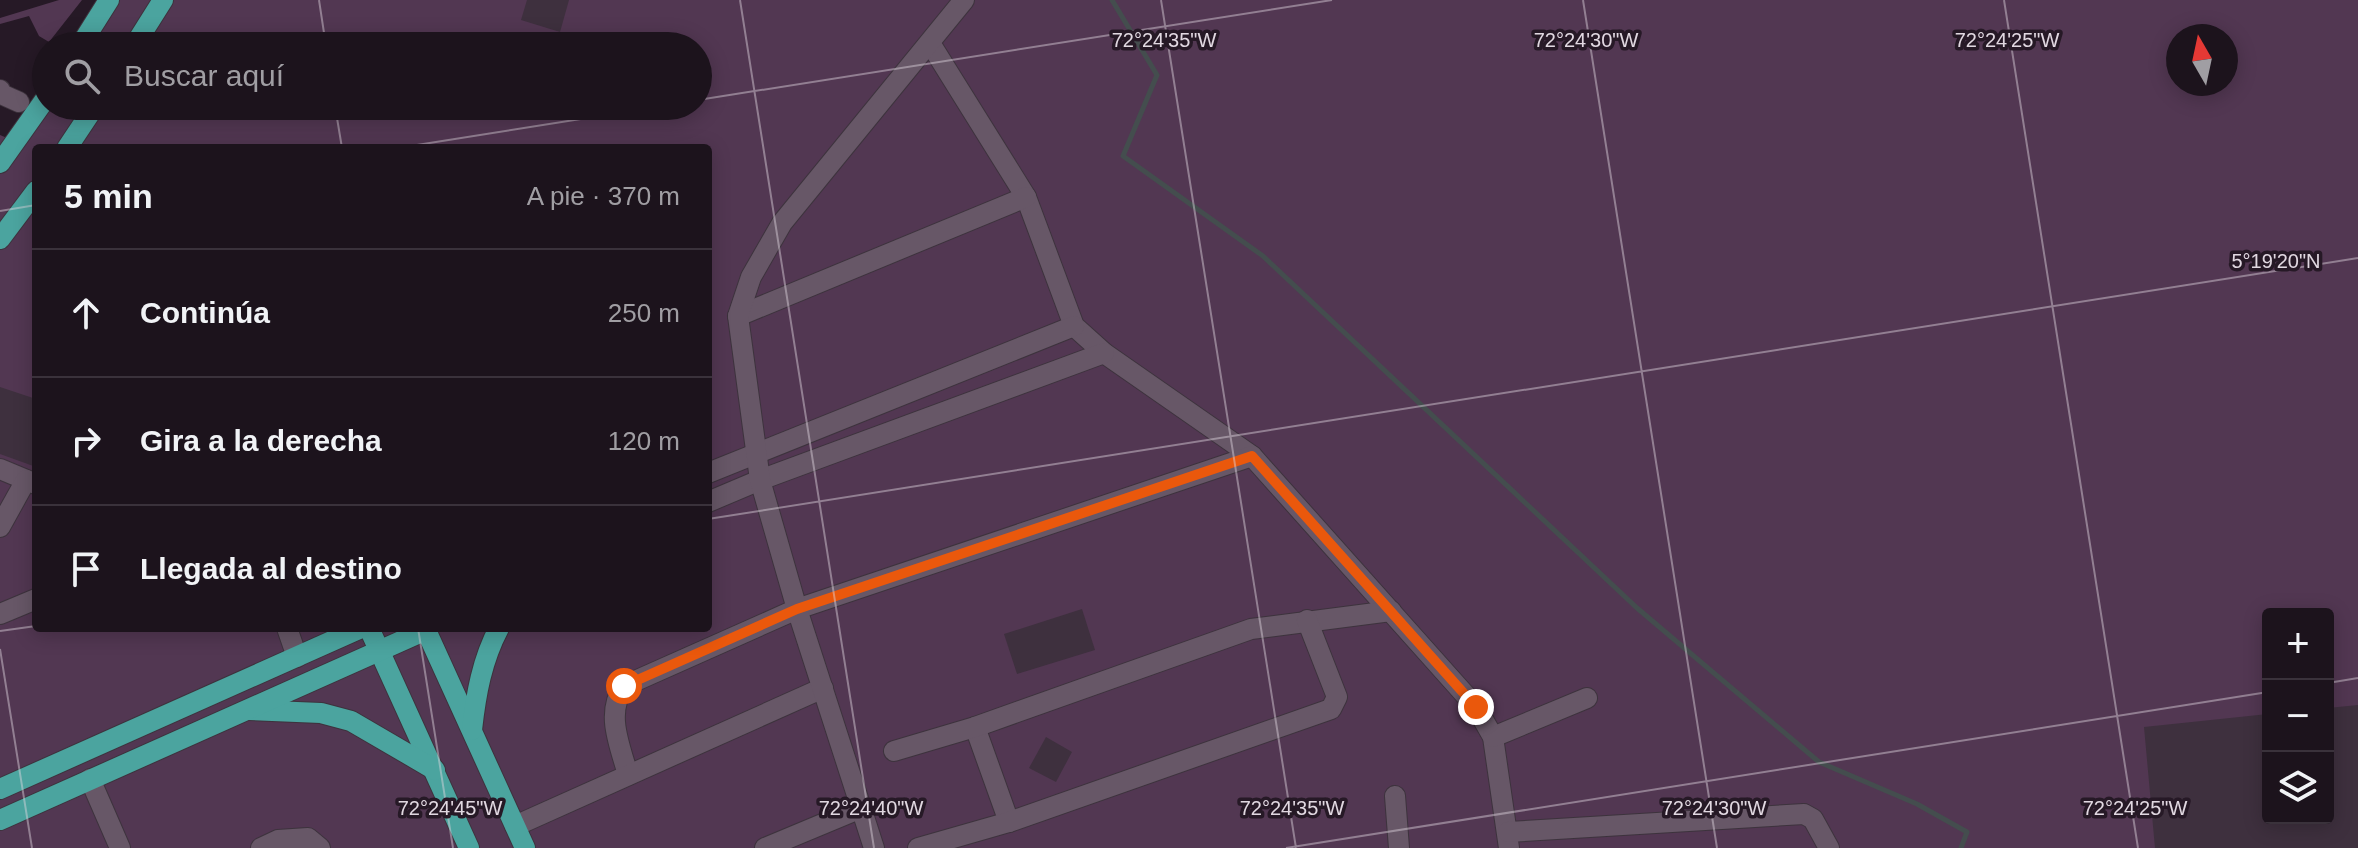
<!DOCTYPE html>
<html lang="es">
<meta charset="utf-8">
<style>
:root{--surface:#1c131c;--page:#251c25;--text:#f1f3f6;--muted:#a09ea3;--line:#3a323b}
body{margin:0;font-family:Helvetica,sans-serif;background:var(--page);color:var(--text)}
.controls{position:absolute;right:24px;bottom:24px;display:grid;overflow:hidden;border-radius:8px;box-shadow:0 4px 20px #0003}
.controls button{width:72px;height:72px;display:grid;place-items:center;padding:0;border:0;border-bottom:2px solid var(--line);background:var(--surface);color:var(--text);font:40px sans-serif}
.compass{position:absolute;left:2166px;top:24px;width:72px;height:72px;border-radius:50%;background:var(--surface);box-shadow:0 4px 20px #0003;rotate:351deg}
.stop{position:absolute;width:24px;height:24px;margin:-18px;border:6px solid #ea580c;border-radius:50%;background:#fff}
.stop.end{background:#ea580c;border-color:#fff;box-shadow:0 2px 8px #0008}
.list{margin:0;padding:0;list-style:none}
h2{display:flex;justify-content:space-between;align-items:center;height:104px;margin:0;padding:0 32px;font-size:34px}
h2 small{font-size:26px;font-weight:400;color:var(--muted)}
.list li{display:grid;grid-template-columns:52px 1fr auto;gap:24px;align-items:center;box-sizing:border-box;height:128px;padding:0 32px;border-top:2px solid var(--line)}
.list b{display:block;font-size:30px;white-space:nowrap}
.list em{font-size:26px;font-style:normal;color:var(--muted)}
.icon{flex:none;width:44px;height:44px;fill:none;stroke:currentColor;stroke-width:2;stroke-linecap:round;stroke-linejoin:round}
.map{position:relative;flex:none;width:2358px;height:848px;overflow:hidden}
.search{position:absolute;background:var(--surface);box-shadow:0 4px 20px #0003;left:32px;top:32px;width:680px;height:88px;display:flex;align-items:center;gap:20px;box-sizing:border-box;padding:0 28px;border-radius:44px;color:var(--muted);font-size:30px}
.panel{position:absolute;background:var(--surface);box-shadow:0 4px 20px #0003;left:32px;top:144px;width:680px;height:488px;border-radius:8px}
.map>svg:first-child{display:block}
.green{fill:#523752;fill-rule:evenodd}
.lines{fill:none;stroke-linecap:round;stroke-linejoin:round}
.stream{stroke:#444d4e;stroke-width:5}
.building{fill:#3e303e}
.minor-casing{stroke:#3d333d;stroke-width:22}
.major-casing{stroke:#3d333d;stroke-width:22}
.minor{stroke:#675767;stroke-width:20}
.major{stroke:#4ba49f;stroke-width:20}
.route{stroke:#ea580c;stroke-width:10}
.ticks{fill:none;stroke:#e1d8e1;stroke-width:2;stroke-opacity:0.45}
.ticks-label{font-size:20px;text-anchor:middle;fill:#e1d8e1;stroke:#261926;stroke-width:7;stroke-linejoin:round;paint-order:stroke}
</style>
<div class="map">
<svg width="2358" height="848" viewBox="0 0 2358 848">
<rect width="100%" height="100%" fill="#261926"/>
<g class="green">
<path d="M59,0H82L49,42L39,36L29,16L0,24V18Z"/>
<path d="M103,0H2358V848H0V135L12,140L46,87V106H698V46H73ZM2178,36H2226V84H2178ZM36,148H708V628H36ZM2268,614H2328V818H2268Z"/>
</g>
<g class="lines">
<path class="stream" d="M1112,0L1157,75L1123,156L1263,256L1637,608L1819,762L1917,804L1967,832L1961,848"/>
</g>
<g class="building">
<path d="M527,0H569L560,32L521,20Z"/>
<path d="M0,387L36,399V467L0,454Z"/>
<path d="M1082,609L1095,650L1017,674L1004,634Z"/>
<path d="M2358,705V848H2155L2144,727L2268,714V818H2328V708Z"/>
<path d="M1046,737L1072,752L1056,782L1029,768Z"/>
</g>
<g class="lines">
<defs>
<g id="minor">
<path d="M930,43L1026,197L1074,326L1104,353L1252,456L1476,707L1493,737L1509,848"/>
<path d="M0,90L1,94L19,102"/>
<path d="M738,316L1026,197"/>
<path d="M0,469L36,484"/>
<path d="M708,473L1074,326"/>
<path d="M708,502L760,480L1104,353"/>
<path d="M0,527L26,480"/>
<path d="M0,614L36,599"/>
<path d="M287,628L297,657"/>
<path d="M975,727L1009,822"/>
<path d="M1493,737L1587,698"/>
<path d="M894,751L975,727L1251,629L1391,611"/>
<path d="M628,775C620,745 605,714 624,686L797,609L1252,456"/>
<path d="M90,779L120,848"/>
<path d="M1395,796L1399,848"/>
<path d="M515,826L823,688"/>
<path d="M1508,832L1804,814L1813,819L1829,848"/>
<path d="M261,848L278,840L308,838L320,848"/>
<path d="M765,848L861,808"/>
<path d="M874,848L797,609L760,480L738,316L751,277L782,223L964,0"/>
<path d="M918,848L1009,822L1331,709L1337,697L1307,620"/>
</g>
<g id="major">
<path d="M80,46L109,0"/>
<path d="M134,46L163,0"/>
<path d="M67,148L95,106"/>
<path d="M0,163L46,98"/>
<path d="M0,239L36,191"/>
<path d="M369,628L469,848"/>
<path d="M425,628L525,848"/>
<path d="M249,710L321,713L351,721L435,770"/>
<path d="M472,730C476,694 482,660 499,628"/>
<path d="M0,789L361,628"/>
<path d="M0,820L426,630"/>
</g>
</defs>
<use href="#minor" class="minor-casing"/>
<use href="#major" class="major-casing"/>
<use href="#minor" class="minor"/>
<use href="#major" class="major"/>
</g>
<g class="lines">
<path class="route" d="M624,686L797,609L1252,456L1476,707"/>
</g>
<path class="ticks" d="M319,0L326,46M740,0L874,848M1161,0L1296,848M1583,0L1717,848M2004,0L2138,848M698,100L1332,0M335,106L342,148M398,148L663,106M0,211L36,205M708,519L2358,258M418,628L453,848M0,631L36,626M0,649L32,848M2328,683L2358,678M1286,848L2268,692"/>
<g class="ticks-label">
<text x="1164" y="47">72°24'35"W</text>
<text x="1586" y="47">72°24'30"W</text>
<text x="2007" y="47">72°24'25"W</text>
<text x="2276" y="268">5°19'20"N</text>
<text x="450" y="815">72°24'45"W</text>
<text x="871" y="815">72°24'40"W</text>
<text x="1292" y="815">72°24'35"W</text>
<text x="1714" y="815">72°24'30"W</text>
<text x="2135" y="815">72°24'25"W</text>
</g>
</svg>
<div class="controls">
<button>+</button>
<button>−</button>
<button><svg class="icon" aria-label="layers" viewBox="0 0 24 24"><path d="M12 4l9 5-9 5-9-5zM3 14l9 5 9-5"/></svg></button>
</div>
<svg class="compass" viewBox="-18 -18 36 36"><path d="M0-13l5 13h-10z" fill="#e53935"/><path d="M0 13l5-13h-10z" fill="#a09ea3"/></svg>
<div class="stop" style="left:624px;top:686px"></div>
<div class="stop end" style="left:1476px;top:707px"></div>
<div class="search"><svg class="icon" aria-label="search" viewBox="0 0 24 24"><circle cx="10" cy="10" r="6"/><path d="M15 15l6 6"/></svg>Buscar aquí</div>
<section class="panel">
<h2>5 min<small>A pie · 370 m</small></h2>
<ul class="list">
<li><svg class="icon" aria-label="ahead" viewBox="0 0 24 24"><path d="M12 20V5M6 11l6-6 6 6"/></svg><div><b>Continúa</b></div><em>250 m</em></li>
<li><svg class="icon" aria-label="right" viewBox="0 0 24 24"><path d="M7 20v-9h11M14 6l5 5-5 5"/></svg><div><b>Gira a la derecha</b></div><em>120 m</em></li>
<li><svg class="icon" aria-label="arrive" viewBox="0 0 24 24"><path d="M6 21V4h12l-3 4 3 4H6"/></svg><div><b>Llegada al destino</b></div></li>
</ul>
</section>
</div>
